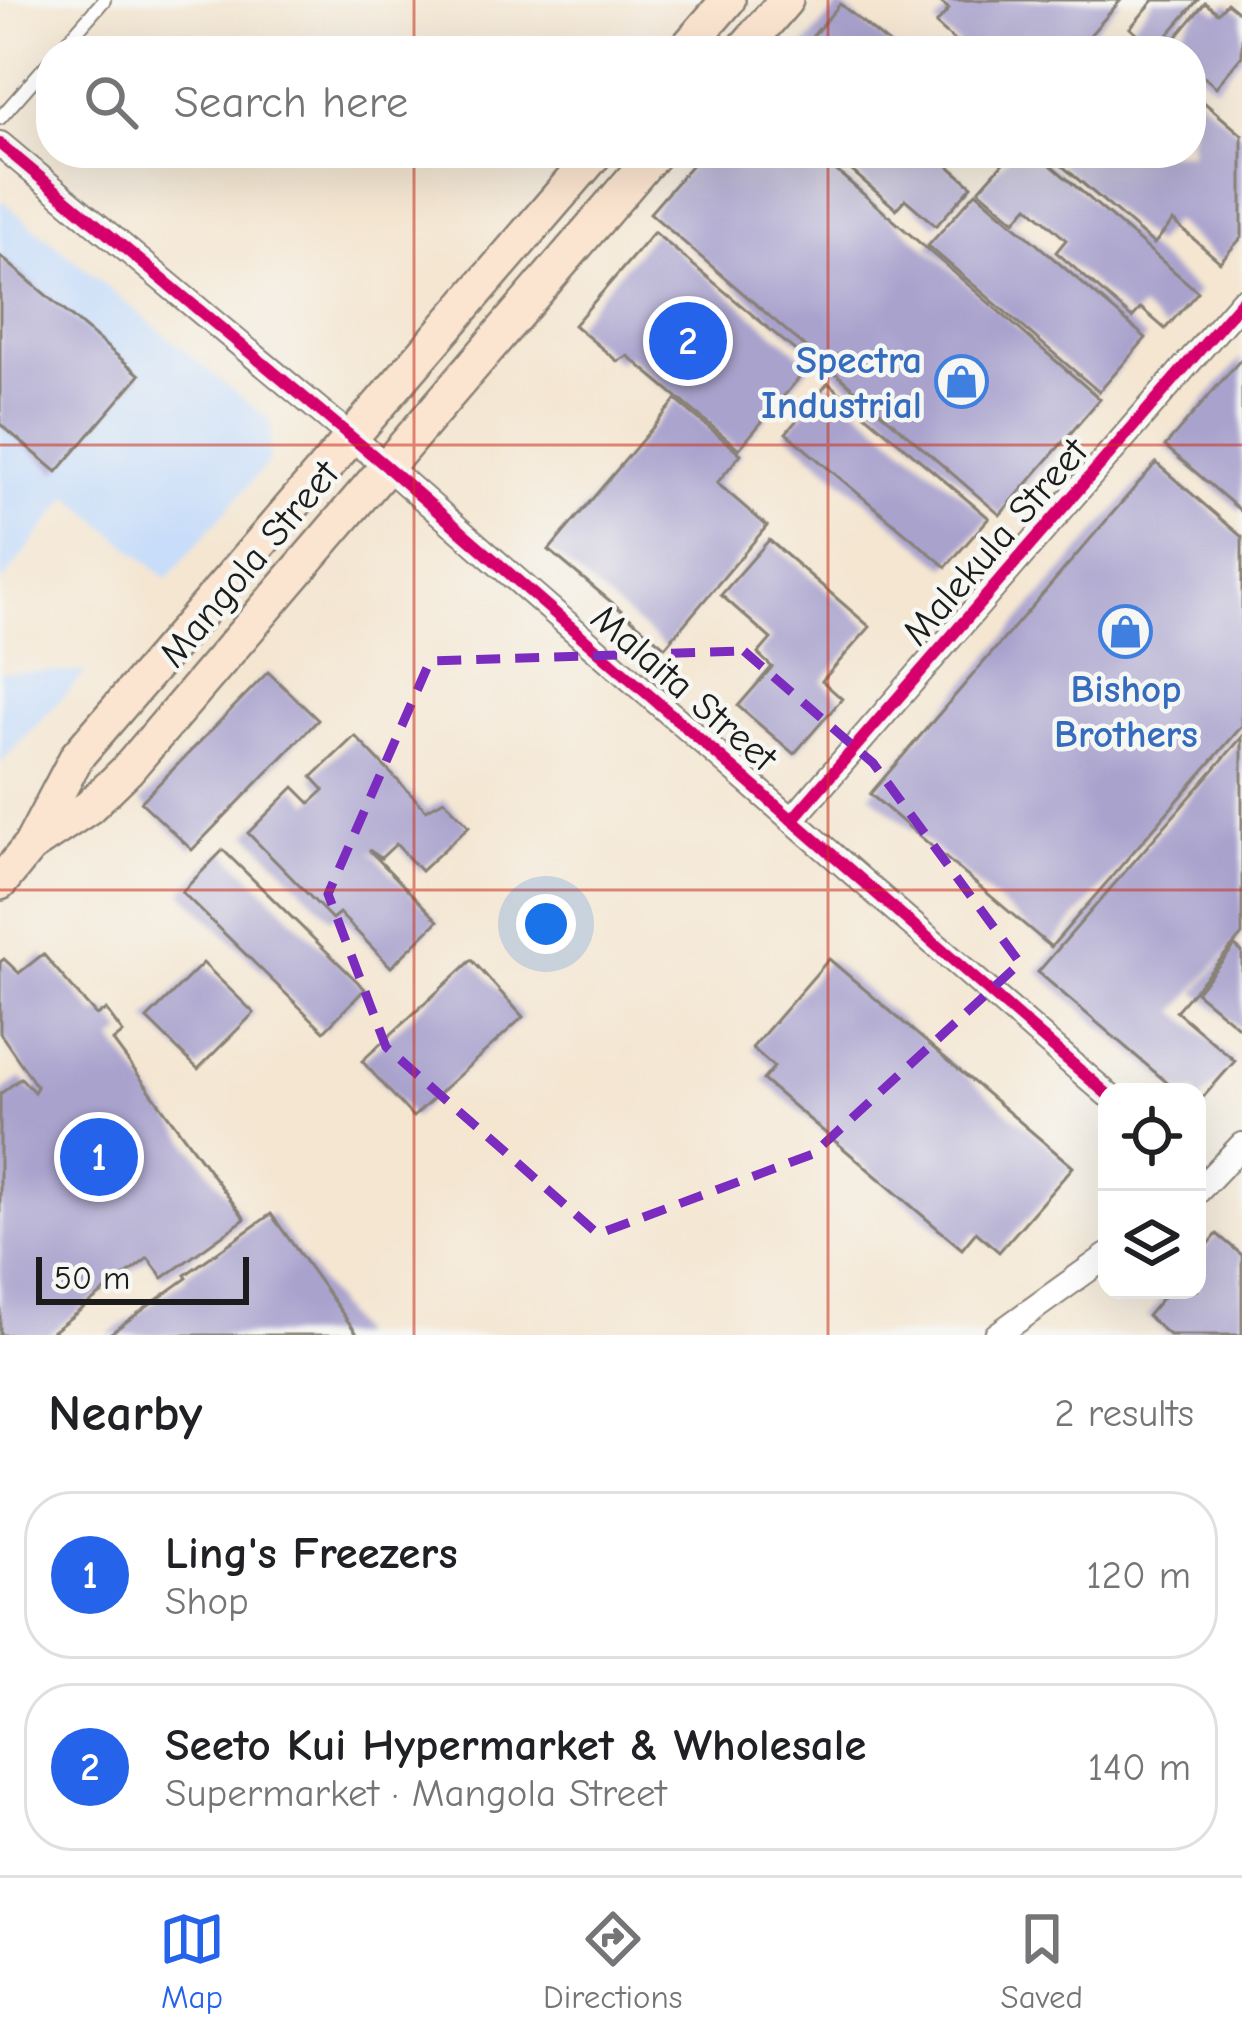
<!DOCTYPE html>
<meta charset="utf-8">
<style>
:root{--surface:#fff;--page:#f2f2f2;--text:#202124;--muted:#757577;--line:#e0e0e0;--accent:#2563eb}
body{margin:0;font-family:"Comic Neue",sans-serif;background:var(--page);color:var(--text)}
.controls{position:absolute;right:36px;bottom:36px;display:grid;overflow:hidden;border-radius:24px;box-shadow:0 12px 48px #0002}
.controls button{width:108px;height:108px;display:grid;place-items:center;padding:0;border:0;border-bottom:3px solid var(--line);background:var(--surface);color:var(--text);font:60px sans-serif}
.scale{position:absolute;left:36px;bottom:30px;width:213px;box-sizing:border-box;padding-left:12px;border:6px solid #1c1c1c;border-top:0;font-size:33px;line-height:42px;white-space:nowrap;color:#1c1c1c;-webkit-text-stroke:9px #f6f6f2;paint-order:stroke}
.you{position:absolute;left:546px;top:924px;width:42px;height:42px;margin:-30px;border:9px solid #fff;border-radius:50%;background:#1a73e8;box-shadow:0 0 0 18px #1a73e833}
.badge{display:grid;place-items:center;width:78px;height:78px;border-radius:50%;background:var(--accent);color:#fff;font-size:39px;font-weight:700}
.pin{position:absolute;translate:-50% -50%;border:6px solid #fff;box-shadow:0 3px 12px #0006}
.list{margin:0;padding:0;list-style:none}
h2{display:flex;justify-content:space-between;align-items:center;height:156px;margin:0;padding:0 48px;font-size:51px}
h2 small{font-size:39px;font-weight:400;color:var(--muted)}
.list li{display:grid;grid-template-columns:78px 1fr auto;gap:36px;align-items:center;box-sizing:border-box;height:168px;margin:0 24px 24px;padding:0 24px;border:3px solid var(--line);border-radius:48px}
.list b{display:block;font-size:45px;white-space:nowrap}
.list p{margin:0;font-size:39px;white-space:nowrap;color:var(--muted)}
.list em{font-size:39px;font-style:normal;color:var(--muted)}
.icon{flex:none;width:66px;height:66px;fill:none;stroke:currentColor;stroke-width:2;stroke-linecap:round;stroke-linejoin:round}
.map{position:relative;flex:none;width:1242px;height:1335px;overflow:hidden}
.search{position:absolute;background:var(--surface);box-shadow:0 12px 48px #0002;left:36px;right:36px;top:36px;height:132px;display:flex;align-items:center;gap:30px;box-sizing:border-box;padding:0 42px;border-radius:48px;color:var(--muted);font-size:45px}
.sheet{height:540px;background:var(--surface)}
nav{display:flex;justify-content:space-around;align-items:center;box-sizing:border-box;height:168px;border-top:3px solid var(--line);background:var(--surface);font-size:33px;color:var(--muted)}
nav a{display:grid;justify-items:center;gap:6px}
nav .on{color:var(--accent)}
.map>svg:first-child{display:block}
.built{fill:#c8ddf9}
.building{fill:#a9a2cd}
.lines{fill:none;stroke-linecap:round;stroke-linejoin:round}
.lane-casing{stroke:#888176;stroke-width:16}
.street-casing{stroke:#888176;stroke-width:28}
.secondary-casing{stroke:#888176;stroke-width:38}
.lane{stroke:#fff;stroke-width:12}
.street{stroke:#fff;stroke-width:24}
.secondary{stroke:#fce5d0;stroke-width:33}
.cycleway-casing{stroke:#f6f6f2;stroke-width:20}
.cycleway{stroke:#d6006c;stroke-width:12}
.marked{fill:none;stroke:#7b2cbf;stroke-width:9;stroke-dasharray:24 15;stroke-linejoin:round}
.grid{fill:none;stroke:#c8321e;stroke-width:3;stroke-opacity:0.55}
.labels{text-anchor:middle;stroke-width:9;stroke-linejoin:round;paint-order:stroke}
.shop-label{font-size:39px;font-weight:bold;fill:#366cbe;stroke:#f6f6f2;text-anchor:end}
.street-label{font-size:39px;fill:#1c1c1c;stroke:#f6f6f2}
</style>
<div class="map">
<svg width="1242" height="1335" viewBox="0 0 1242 1335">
<rect width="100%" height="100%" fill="#f6f6f2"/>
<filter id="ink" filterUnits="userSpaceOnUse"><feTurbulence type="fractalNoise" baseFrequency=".00833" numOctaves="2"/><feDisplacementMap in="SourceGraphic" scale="24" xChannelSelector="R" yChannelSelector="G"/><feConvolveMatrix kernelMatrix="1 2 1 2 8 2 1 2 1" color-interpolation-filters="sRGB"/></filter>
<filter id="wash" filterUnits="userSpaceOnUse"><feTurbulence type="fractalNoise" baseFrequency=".004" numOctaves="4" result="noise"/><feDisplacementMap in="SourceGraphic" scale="48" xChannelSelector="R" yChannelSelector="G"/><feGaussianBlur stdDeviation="2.7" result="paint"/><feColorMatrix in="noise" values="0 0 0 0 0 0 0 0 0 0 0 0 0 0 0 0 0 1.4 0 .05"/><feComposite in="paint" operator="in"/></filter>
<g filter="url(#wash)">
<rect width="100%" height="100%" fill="#f4e6d1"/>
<g class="built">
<path d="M0,199L271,422L269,461L167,579L69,496L0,585Z"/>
<path d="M0,672H86L0,764Z"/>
</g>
<g id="blocks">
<g class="building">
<path d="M938,0H1121L1076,51H966L936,24L949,9Z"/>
<path d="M1154,0H1198L1155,50L1130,28Z"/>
<path d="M1205,3L1218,13L1227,3L1242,15V56L1216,87L1191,66V51H1173L1168,47Z"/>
<path d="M840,4L898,51H800Z"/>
<path d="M1191,91L1242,135V237L1220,262L1173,221L1154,244L1047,153H1191Z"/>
<path d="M702,153H816L1100,399L1000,515L650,213Z"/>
<path d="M831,153H950L943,161L972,186L936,226L905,199L896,209Z"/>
<path d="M1012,153H1037L1198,292L1165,329L1141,308L1132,318L1056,252L1066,240L1028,206L1015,221L979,190Z"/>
<path d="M976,192L1146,338L1099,392L928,246Z"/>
<path d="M654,232L811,364L739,449L628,356L617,361L574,325Z"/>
<path d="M0,256L140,375L57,472L0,424Z"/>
<path d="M1242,358V512L1165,446Z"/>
<path d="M828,383L989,518L946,567L786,433Z"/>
<path d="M676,400L741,454L717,483L767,526L665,647L549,550Z"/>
<path d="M1156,463L1242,537V726L1051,947L870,794Z"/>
<path d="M769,540L870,627L822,681L842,699L794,754L738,706L772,667L758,654L771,639L721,595Z"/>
<path d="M268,672L318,720L192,850L141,802Z"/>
<path d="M355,736L426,810L444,800L469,826L421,871L396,844L381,858L369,850L438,921L391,967L339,913L332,919L248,833L294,787L310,803L324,790L312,777Z"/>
<path d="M1242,737V935L1176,1011L1235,1061L1197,1104V1092H1178L1038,972Z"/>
<path d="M223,850L365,989L324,1031L182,892Z"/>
<path d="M1235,946L1242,952V1030L1196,992Z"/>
<path d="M43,954L96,1015L106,1010L123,1033L113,1041L245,1219L163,1278L148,1258L48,1335H0V1094L21,1078L34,1092L37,1087L0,1033V962L4,959L19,973Z"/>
<path d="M829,959L1073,1167L999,1252L976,1232L962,1249L763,1080L774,1067L752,1048Z"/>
<path d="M472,960L523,1017L413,1117L362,1061Z"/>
<path d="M203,963L254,1013L198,1069L147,1019Z"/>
<path d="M271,1214L358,1335H108L187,1278L185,1275Z"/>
<path d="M1217,1234L1242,1255V1335H1169L1147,1316L1169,1290H1197V1258Z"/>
</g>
</g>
</g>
<g filter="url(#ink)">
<use href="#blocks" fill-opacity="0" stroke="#888176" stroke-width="3"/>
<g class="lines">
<defs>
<g id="lane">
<path d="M59,51L104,0"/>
<path d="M0,118L51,60"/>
</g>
<g id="street">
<path d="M0,144L386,466L1107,1094"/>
<path d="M792,820L1242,301"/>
<path d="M1197,1192L1242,1145"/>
<path d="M997,1335L1107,1256"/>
</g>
<g id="secondary">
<path d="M684,51L728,0"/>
<path d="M742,51L786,0"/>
<path d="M32,845L89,807L127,770L655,153"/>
<path d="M0,883L30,846L77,756L596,153"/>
</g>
</defs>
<use href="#lane" class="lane-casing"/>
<use href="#street" class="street-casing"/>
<use href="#secondary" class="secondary-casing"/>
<use href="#lane" class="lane"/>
<use href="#street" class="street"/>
<use href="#secondary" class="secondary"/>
<defs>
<g id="cycleway">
<path d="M0,144L386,466L1107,1094"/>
<path d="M792,820L1242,301"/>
</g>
</defs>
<use href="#cycleway" class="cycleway-casing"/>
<use href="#cycleway" class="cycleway"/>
</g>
</g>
<path class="marked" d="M744,651L873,763L1020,963L813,1154L598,1234L386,1047L328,894L430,661Z"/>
<path class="grid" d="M414,0V51M828,0V51M414,153V1335M828,153V1335M0,445H1242M0,890H1242"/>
<defs>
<symbol id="shop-ring" viewBox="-11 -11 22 22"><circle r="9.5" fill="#f6f6f2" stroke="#3f7fe0" stroke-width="1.5"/><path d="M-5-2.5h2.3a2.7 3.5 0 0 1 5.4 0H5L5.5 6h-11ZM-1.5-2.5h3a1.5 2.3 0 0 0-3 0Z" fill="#3f7fe0"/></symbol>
</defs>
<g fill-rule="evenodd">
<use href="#shop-ring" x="932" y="352" width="59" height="59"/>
<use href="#shop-ring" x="1096" y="602" width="59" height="59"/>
</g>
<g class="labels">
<g class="shop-label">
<text x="922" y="373">Spectra<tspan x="922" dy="45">Industrial</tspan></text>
<text x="1126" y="702" text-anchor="middle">Bishop<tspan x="1126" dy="45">Brothers</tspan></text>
</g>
<g class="street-label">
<text transform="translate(994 541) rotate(-49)" y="14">Malekula Street</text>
<text transform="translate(248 563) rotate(-50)" y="14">Mangola Street</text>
<text transform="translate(685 687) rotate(41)" y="14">Malaita Street</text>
</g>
</g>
</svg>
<div class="controls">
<button><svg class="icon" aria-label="locate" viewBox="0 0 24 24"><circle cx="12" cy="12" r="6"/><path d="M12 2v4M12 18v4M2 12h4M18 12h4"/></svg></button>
<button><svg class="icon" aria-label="layers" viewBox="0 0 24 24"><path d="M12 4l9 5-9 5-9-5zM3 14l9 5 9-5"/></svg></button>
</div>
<div class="scale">50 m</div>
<div class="you"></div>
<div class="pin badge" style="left:99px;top:1157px">1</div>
<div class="pin badge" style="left:688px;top:341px">2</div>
<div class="search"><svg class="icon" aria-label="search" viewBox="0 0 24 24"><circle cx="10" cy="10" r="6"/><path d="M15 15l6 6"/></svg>Search here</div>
</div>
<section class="sheet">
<h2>Nearby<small>2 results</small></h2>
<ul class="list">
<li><span class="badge">1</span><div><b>Ling's Freezers</b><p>Shop</p></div><em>120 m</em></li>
<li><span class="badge">2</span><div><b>Seeto Kui Hypermarket &amp; Wholesale</b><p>Supermarket · Mangola Street</p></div><em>140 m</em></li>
</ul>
</section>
<nav>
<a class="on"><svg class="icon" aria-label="map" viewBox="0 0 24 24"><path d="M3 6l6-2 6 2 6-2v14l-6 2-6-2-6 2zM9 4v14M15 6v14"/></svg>Map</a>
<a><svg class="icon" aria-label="directions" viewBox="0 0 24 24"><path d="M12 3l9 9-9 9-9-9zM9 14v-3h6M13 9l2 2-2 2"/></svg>Directions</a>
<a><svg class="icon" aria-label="saved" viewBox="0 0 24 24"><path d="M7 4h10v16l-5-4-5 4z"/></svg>Saved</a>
</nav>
